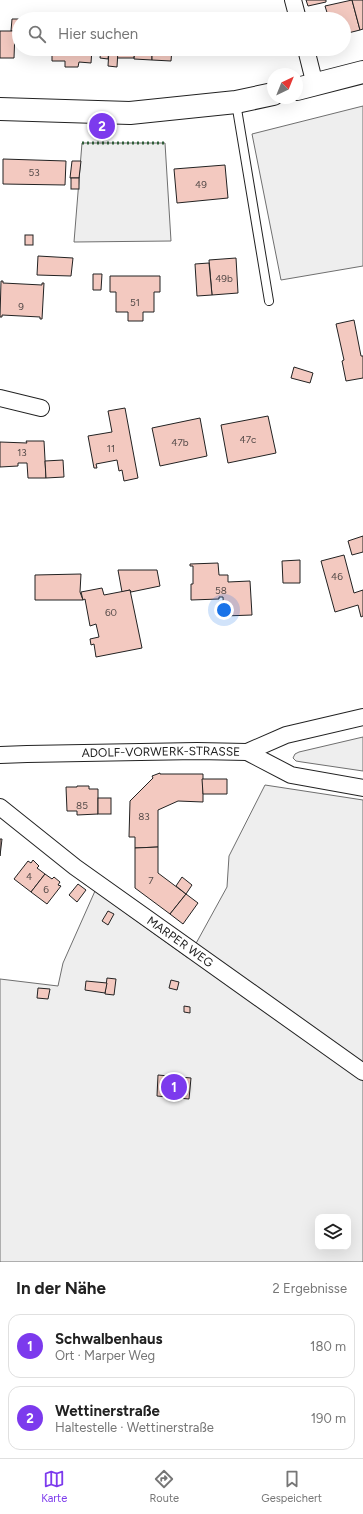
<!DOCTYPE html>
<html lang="de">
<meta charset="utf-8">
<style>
:root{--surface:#fff;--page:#f2f2f2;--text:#222;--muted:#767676;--line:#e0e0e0;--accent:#7c3aed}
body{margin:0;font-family:Figtree,sans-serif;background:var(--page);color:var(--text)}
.controls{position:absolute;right:12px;bottom:12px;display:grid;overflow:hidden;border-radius:8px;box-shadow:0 4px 16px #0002}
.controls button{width:36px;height:36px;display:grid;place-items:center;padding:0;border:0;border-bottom:1px solid var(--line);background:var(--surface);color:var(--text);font:20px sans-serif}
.compass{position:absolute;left:267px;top:68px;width:36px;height:36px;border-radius:50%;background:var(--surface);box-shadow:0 4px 16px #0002;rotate:43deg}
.you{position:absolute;left:224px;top:610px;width:14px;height:14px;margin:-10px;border:3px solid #fff;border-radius:50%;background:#1a73e8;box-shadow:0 0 0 6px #1a73e833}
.badge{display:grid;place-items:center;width:26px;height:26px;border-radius:50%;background:var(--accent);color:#fff;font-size:13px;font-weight:700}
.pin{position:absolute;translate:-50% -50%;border:2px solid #fff;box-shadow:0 1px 4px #0006}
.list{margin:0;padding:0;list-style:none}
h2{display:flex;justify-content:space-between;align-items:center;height:52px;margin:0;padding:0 16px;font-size:17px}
h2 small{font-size:13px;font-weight:400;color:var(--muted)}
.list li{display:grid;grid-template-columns:26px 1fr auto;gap:12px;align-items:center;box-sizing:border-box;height:64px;margin:0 8px 8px;padding:0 8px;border:1px solid var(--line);border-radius:12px}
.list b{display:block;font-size:15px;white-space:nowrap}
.list p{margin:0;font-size:13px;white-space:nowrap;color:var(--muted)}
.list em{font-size:13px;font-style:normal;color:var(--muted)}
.icon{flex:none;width:22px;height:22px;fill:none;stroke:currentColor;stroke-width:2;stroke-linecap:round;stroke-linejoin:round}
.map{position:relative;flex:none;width:363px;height:1262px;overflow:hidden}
.search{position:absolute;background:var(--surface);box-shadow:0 4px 16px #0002;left:12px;right:12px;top:12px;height:44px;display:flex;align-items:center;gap:10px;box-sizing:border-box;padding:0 14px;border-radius:22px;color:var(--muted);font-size:15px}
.sheet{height:196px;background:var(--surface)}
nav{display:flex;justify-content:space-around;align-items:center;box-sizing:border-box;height:56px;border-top:1px solid var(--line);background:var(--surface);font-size:11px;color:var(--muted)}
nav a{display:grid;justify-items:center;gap:2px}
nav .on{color:var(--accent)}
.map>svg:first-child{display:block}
.green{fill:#eee;stroke:#6f6f6f;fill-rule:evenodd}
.building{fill:#f3c9c0;stroke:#222}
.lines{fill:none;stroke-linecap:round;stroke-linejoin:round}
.lane-casing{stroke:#222;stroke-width:10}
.street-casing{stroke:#222;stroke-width:18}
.secondary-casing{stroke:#222;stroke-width:24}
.lane{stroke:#fff;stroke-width:8}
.street{stroke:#fff;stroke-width:16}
.secondary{stroke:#fff;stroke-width:22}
.hedge{stroke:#2f5e38;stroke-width:3;stroke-dasharray:2 3;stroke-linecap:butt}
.labels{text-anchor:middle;stroke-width:3;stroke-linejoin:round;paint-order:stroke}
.number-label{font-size:10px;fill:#564c4a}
.street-label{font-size:12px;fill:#222;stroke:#fff}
</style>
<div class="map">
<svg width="363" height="1262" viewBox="0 0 363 1262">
<rect width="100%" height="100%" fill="#fff"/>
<g class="green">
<path d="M363,106V266L281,280L252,134Z"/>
<path d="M82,143H165L171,241L74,242Z"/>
<path d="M363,737V771L302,762L296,761L293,758L295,754L299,752Z"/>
<path d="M265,785L363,800V1262H0V979L58,986L63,963L95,891L188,958L227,887L229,856ZM318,1217H348V1247H318Z"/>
</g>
<g class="building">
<path d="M306,0H326V2L308,6Z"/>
<path d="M352,0L360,30L344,34V19H329L325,6Z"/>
<path d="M352,0H363V29L360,30Z"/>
<path d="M12,19H19V35H15V31H11Z"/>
<path d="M0,31H15L14,58H0Z"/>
<path d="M52,49H92L91,63L79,62L78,67H65V61H52Z"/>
<path d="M101,49H109L108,59L100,58Z"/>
<path d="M118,49H135L134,58H117Z"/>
<path d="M135,49H152V60L134,59Z"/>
<path d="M152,49H172L171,61L152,60Z"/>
<path d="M196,49H213V50L205,51L196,50Z"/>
<path d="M213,49H231V52L213,50Z"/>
<path d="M109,50H118L117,67L108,66Z"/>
<path d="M3,159L66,161L65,185L3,184Z"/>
<path d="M72,161H81L79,178H70Z"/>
<path d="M225,165L228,198L177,203L174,169Z"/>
<rect x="71" y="178" width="8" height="11"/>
<rect x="25" y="235" width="8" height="10"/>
<path d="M38,256L73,258L71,276L37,275Z"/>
<path d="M236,258L238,293L212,295L209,260Z"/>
<path d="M209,263L212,295L197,296L195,264Z"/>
<path d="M93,274H102L101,290H93Z"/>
<path d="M110,276H160V292H154V312H143V321H128V312H116V292H110Z"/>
<path d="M1,281H3V283L42,285V283H44L42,319H40V317L2,315V317H0Z"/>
<path d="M354,320L361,356H363V378L346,381L342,361L344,360L336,324Z"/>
<path d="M294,367L313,373L310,383L291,378Z"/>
<path d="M125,408L138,478L124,481L122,470L119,471L117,460L96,464L97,468H94L88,436L112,432L108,411Z"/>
<path d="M268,416L276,453L228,463L221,425Z"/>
<path d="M200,418L207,456L160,466L152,428Z"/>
<path d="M26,441H44L46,478H28L27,463H18V466L0,467V442L27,443Z"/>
<path d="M63,460L64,477L46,478L45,461Z"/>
<path d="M363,536V552L352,555L348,541Z"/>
<path d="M344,555L354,593L363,590V616L361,617L358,605L335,612L321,561Z"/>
<path d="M300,560V583H283L282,561Z"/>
<path d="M218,563L219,575H228V582L250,581L252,615L224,616L223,597H219V599L191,600V584H193V566H190V564Z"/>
<path d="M118,570H157L160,586L131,592L130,590L122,592Z"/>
<path d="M81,574L80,592L83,600H35V575Z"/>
<path d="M102,588L104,595L130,590L142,648L96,657L94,644L91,645L90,639L99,637L96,624L90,626L85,599L83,600L81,592Z"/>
<path d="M160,773V774H203V802L178,801L158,810V847L135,848V837H129L130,801L153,778L152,776Z"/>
<path d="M202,779H227V794H203Z"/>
<path d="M77,786H89V789H98V814L77,815V811H67L66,787H77Z"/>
<rect x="98" y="798" width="13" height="16"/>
<path d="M0,839H2L0,856Z"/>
<path d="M158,847V873L186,894L170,914L135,888V848Z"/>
<path d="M33,860L39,866L37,868L45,874L31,892L14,879L28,861L31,863Z"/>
<path d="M45,874L52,879L54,877L60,882L58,885L61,886L47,904L31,892Z"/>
<path d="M182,877L192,885L186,894L176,886Z"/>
<path d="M78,884L86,890L77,902L69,895Z"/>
<path d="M186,894L198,903L183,924L170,914Z"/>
<path d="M108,911L114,914L108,925L102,921Z"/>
<path d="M107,978L116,979L114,995L105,994Z"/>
<path d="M171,980L179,982L177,990L169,988Z"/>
<path d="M86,981L107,983L105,993L85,990Z"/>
<path d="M38,988L50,989L48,999L37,998Z"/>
<path d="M184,1006L190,1007V1013L184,1012Z"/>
<path d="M158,1075L191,1078L189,1099L157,1096Z"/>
</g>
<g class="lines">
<defs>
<path id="lane" d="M236,103L269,301"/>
<g id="street">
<path d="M293,0L298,19"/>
<path d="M306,49L315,85"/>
<path d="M0,398L41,408"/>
<path d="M247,752L286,735L363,717"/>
<path id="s1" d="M0,755L27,754L197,751L247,752L291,775L363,788"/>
<path id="s2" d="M0,807L75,867L363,1072"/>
</g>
<g id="secondary">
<path d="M297,89L363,72"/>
<path d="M0,109L130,113L236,102L273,94"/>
</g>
</defs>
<use href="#lane" class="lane-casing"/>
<use href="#street" class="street-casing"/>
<use href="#secondary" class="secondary-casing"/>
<use href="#lane" class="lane"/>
<use href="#street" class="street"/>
<use href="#secondary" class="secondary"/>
<path class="hedge" d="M82,143H165"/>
</g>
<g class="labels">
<g class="number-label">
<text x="34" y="176">53</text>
<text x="201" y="188">49</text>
<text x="224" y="282">49b</text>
<text x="135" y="306">51</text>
<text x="21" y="310">9</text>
<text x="248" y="443">47c</text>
<text x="180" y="446">47b</text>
<text x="111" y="452">11</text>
<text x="22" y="456">13</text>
<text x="337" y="580">46</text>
<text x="221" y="594">58</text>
<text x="111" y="616">60</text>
<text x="82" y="809">85</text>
<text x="144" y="820">83</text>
<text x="29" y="880">4</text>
<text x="151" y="884">7</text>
<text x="46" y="893">6</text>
</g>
<g class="street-label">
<text dy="4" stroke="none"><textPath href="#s1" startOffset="161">ADOLF-VORWERK-STRASSE</textPath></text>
<text dy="4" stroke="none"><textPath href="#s2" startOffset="225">MARPER WEG</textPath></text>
</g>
</g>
</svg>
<div class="controls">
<button><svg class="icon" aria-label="layers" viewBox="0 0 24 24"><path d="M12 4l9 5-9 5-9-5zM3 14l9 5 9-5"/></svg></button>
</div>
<svg class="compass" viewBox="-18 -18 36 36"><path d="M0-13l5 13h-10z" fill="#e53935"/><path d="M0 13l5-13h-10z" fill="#767676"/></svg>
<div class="you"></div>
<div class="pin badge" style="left:174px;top:1087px">1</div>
<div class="pin badge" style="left:102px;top:126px">2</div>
<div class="search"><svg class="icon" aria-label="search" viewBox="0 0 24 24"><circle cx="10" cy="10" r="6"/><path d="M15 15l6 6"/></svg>Hier suchen</div>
</div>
<section class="sheet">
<h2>In der Nähe<small>2 Ergebnisse</small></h2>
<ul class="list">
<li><span class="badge">1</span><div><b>Schwalbenhaus</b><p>Ort · Marper Weg</p></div><em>180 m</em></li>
<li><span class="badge">2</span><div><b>Wettinerstraße</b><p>Haltestelle · Wettinerstraße</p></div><em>190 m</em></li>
</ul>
</section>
<nav>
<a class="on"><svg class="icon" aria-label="map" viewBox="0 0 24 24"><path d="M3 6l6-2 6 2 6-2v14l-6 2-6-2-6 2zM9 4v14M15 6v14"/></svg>Karte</a>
<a><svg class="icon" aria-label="directions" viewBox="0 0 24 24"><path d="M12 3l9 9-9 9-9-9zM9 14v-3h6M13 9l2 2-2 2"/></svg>Route</a>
<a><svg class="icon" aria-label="saved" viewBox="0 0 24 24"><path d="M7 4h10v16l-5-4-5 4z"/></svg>Gespeichert</a>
</nav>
